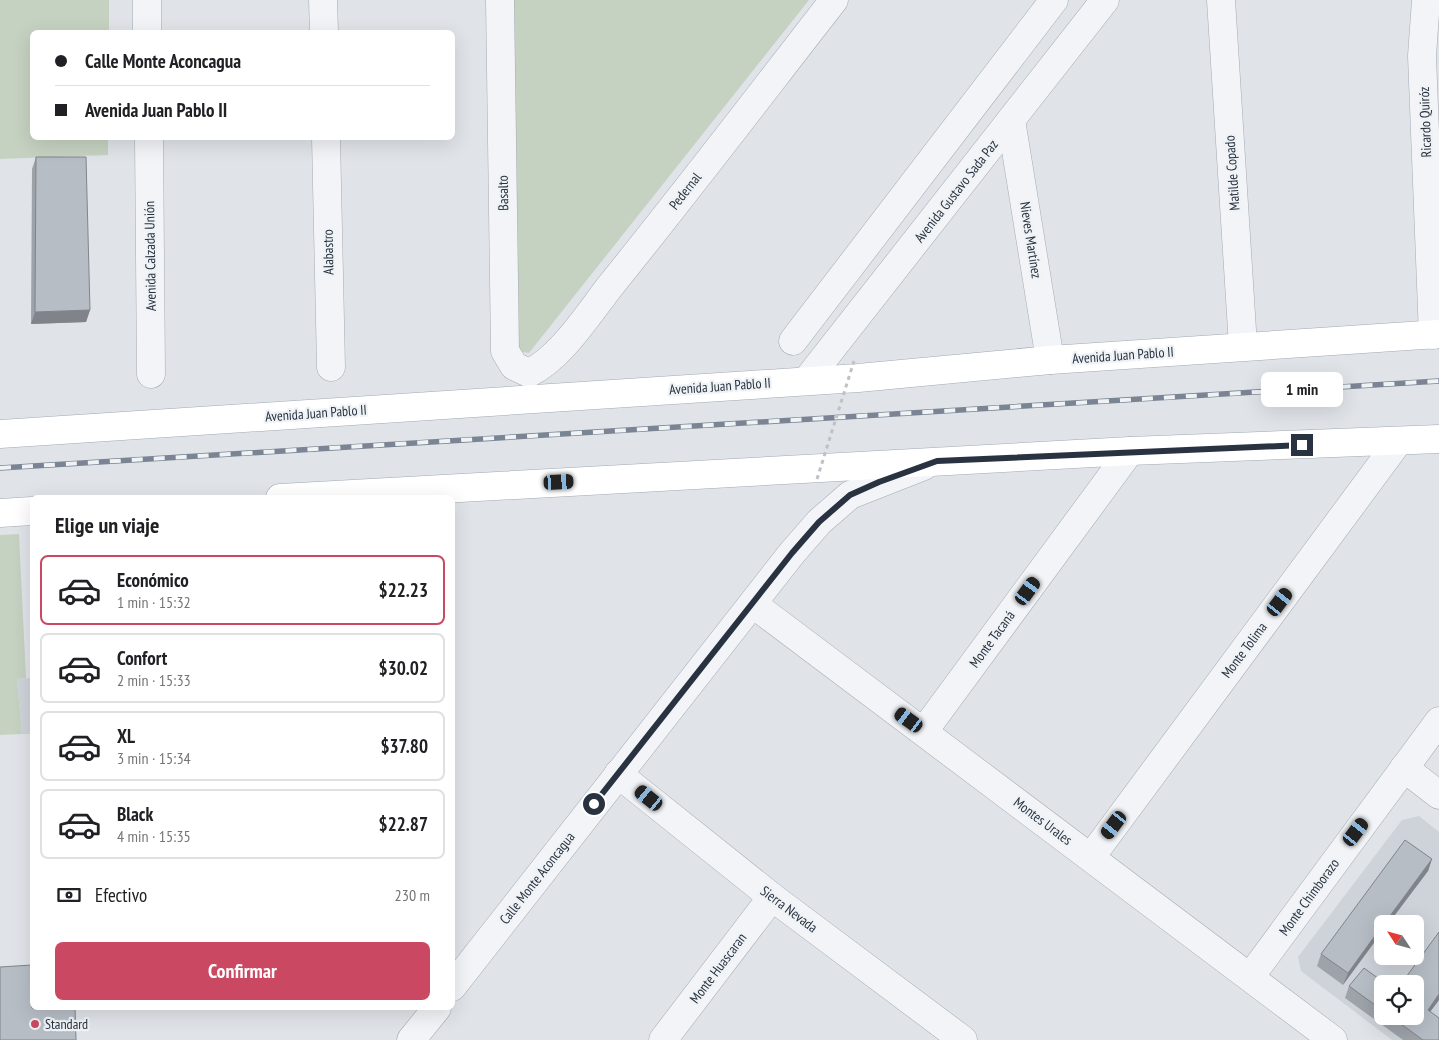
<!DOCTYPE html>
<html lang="es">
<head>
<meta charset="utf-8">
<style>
  body { margin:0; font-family:"PT Sans Narrow",sans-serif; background:#f2f2f2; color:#202124; height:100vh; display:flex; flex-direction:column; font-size:19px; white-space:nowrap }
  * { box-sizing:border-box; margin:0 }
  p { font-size:16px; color:#757577 }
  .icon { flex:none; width:28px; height:28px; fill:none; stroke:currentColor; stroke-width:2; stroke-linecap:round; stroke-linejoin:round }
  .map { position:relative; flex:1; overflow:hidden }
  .details { position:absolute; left:30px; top:495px; width:425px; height:515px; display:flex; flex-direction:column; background:#fff; border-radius:8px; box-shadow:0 5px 20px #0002 }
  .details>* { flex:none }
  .guide { position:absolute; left:30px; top:30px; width:425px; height:110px; border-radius:8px; box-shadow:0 5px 20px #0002; display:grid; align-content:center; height:110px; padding:0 25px; background:#fff }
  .needle { width:32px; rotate:306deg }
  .fabs { position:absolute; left:1374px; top:915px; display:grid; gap:10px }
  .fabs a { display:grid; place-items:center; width:50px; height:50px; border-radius:8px; background:#fff; box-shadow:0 5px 20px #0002; font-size:25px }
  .end { position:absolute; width:22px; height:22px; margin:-11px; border:6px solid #293240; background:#fff; box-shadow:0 0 0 2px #fff }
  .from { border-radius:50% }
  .bubble { position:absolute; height:35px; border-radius:8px; background:#fff; box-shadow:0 5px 20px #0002; font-size:16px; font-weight:700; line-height:35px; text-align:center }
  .car { position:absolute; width:15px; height:30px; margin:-15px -8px; border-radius:6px; box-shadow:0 0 4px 1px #0007; background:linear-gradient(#222 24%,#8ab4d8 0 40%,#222 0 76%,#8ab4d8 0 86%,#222 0) }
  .guide b { display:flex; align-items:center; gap:18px; height:48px; font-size:19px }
  .guide b+b { border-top:1px solid #e0e0e0 }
  .guide i { width:12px; height:12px; background:#202124 }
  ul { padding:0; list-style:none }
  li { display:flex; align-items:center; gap:15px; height:70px; margin:0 10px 8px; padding:0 15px; border:2px solid #e0e0e0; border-radius:8px }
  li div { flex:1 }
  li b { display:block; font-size:19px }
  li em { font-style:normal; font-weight:700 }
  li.active { border-color:#cb4862 }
  li>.icon { width:45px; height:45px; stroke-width:1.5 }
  h2 { padding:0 25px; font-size:22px; line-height:60px }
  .pay { display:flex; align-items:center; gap:12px; height:55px; padding:0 25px; font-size:19px }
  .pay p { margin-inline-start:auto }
  .action { display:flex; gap:10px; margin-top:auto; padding:10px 25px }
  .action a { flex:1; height:58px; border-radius:8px; background:#cb4862; color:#fff; font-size:20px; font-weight:700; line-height:58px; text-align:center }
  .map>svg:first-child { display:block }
</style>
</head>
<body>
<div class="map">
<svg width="1439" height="1040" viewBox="0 0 1439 1040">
  <rect width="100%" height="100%" fill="#e0e4e9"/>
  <!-- built -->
  <g fill="#ced3da" fill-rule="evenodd">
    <polygon points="32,678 32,734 22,734 17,679"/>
    <path d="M 1419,816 L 1439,832 L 1439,1040 L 1392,1040 L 1301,971 L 1298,957 L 1402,820 ZM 1382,924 L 1415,924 L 1415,956 L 1382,956 ZM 1382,984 L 1415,984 L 1415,1016 L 1382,1016 Z"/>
  </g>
  <!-- green -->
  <g fill="#c6d2c1">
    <polygon points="0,0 109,0 109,32 32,32 32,138 108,138 108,155 0,159"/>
    <polygon points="513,0 809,0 529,353 516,351"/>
    <polygon points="19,534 26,678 17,679 22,734 0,735 0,535"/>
  </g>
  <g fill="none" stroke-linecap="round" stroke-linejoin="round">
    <defs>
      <g id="minor">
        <polyline points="147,0 147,32"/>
        <polyline points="323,0 324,32"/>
        <path d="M 500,0 L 505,351 L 514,366 L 529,373 C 561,358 589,313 611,285 C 687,191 760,95 834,0"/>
        <polyline points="1221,0 1243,346"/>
        <polyline points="1426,0 1422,56 1433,335"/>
        <polyline points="1011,120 1050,360"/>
        <polyline points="149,138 151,374"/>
        <polyline points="326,138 331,367"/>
        <polyline points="793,341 1054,0"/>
        <polyline points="807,380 1105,0"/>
        <polyline points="753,604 1333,1040"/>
        <polyline points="924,731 1130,451"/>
        <polyline points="1404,768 1439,795"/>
        <polyline points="618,774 772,897 963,1040"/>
        <polyline points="1091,857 1398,442"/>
        <polyline points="1250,977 1439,721"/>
        <polyline points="452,987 792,553 819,522 850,495 924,466"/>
        <polyline points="411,1040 437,1008"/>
        <polyline points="663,1040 772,897"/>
      </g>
      <g id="major">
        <polyline points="0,434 858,378 1050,360 1439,334"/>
        <polyline points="280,498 1130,451 1439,439"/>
        <polyline points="0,513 32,511"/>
      </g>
    </defs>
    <!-- minor casing -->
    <use href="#minor" stroke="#a5abb3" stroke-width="29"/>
    <!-- major casing -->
    <use href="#major" stroke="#9fa9b4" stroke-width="29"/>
    <!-- minor -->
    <use href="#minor" stroke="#f2f4f7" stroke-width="28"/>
    <!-- major -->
    <use href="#major" stroke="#fff" stroke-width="28"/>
    <defs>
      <polyline id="rail" points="0,468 1439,381"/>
    </defs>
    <!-- rail casing -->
    <use href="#rail" stroke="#7a8492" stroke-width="5.5"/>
    <!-- rail -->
    <use href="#rail" stroke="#eff3f6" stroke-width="4" stroke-dasharray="11" stroke-linecap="butt"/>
    <!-- path-bridge -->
    <polyline stroke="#bec2c7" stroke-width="3" stroke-dasharray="4 4" stroke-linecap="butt" points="817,479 854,361"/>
  </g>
  <!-- wall -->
  <g fill="#9da3a9">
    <polygon points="36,157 90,310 86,322 31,324 32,169"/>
    <polygon points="1432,859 1428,871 1388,924 1382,924 1343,985 1317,966 1321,954"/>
    <polygon points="1439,932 1439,1000 1430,1012 1439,1040 1403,1040 1345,998 1349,986 1382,984 1382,1016 1415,1016"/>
  </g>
  <!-- shaded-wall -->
  <g fill="#80848a">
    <polygon points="90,310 86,322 31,324 35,312"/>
    <polygon points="1432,859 1428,871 1388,924 1384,924"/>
    <polygon points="1382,926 1382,932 1343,985 1348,973"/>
    <polygon points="1439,994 1439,1000 1423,1021 1428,1010"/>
  </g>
  <!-- building -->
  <g fill="#b7bdc5" stroke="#80848a">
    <polygon points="36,157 86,157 90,310 35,312"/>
    <polygon points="1405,840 1432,859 1384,924 1382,924 1382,926 1348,973 1321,954"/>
    <polygon points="1439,932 1439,994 1428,1010 1439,1018 1439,1040 1423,1040 1390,1016 1415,1016 1415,984 1401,984"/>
    <polygon points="32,965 32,1008 75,1008 76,1040 0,1040 0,967"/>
    <polygon points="1364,968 1386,984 1382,984 1382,1010 1349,986"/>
  </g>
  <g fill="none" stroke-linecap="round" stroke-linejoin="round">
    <!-- route -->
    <polyline stroke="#293240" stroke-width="6" points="594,804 792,553 819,522 850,495 879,482 937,461 1302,445"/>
  </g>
  <!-- markers -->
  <circle fill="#cb4862" stroke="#eff3f6" stroke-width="2" cx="35" cy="1024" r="5"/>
  <g text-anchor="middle" stroke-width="4.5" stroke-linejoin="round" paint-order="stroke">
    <!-- street labels -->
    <g font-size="14" fill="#293240" stroke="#eff3f6">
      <text transform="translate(1425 122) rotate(-92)" y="5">Ricardo Quiróz</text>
      <text transform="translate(1232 173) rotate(-94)" y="5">Matilde Copado</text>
      <text transform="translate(685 191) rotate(-52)" y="5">Pedernal</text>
      <text transform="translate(956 191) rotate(-52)" y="5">Avenida Gustavo Sada Paz</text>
      <text transform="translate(503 193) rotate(-91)" y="5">Basalto</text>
      <text transform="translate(1031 240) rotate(81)" y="5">Nieves Martínez</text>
      <text transform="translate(328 252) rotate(-91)" y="5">Alabastro</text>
      <text transform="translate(150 256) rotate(-91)" y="5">Avenida Calzada Unión</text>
      <text transform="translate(1123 355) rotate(-4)" y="5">Avenida Juan Pablo II</text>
      <text transform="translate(720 386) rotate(-4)" y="5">Avenida Juan Pablo II</text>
      <text transform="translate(316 413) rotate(-4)" y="5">Avenida Juan Pablo II</text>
      <text transform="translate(992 639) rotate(-54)" y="5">Monte Tacaná</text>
      <text transform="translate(1244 650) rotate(-53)" y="5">Monte Tolima</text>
      <text transform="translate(1043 821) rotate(37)" y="5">Montes Urales</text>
      <text transform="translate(537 878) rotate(-52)" y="5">Calle Monte Aconcagua</text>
      <text transform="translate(1309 897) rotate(-54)" y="5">Monte Chimborazo</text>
      <text transform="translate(789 909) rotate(37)" y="5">Sierra Nevada</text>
      <text transform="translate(718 968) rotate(-53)" y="5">Monte Huascaran</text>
    </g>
    <!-- poi labels -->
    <g font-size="14" fill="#293240" stroke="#eff3f6" text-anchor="start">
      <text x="45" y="1029">Standard</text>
    </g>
  </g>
</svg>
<div class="fabs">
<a><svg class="needle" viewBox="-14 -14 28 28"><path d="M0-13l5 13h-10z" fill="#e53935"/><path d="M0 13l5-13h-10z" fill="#757577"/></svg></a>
<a><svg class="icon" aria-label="locate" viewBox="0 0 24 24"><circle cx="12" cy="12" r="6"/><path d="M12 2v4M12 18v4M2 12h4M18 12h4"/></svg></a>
</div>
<i class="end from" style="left:594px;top:804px"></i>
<i class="end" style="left:1302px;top:445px"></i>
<div class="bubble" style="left:1261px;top:372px;width:82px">1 min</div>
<i class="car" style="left:559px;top:482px;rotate:87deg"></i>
<i class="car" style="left:1028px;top:591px;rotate:36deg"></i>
<i class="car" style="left:1280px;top:602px;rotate:37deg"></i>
<i class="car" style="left:909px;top:720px;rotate:306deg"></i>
<i class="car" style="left:649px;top:798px;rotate:309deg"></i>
<i class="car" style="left:1114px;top:825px;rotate:217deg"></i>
<i class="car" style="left:1356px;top:832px;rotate:37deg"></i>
<div class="guide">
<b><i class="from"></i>Calle Monte Aconcagua</b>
<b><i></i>Avenida Juan Pablo II</b>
</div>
<section class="details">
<h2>Elige un viaje</h2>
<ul>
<li class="active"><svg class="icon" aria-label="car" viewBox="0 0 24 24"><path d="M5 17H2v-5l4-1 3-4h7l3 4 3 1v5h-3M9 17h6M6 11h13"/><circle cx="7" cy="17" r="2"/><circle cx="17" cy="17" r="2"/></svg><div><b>Económico</b><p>1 min · 15:32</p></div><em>$22.23</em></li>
<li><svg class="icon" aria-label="car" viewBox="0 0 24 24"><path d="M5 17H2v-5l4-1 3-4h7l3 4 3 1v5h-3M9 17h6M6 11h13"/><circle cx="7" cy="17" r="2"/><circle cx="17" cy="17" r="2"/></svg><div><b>Confort</b><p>2 min · 15:33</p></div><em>$30.02</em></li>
<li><svg class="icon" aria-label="car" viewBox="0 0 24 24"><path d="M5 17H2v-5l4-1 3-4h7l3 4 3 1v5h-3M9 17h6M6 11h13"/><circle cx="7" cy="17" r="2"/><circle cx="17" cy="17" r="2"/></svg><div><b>XL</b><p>3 min · 15:34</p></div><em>$37.80</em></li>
<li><svg class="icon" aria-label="car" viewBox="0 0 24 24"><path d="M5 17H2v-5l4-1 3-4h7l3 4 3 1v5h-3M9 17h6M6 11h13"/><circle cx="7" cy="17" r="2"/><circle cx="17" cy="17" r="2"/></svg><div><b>Black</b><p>4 min · 15:35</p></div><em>$22.87</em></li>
</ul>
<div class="pay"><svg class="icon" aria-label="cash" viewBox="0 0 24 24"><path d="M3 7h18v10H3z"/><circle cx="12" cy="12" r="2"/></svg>Efectivo<p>230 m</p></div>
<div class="action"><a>Confirmar</a></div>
</section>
</div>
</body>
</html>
